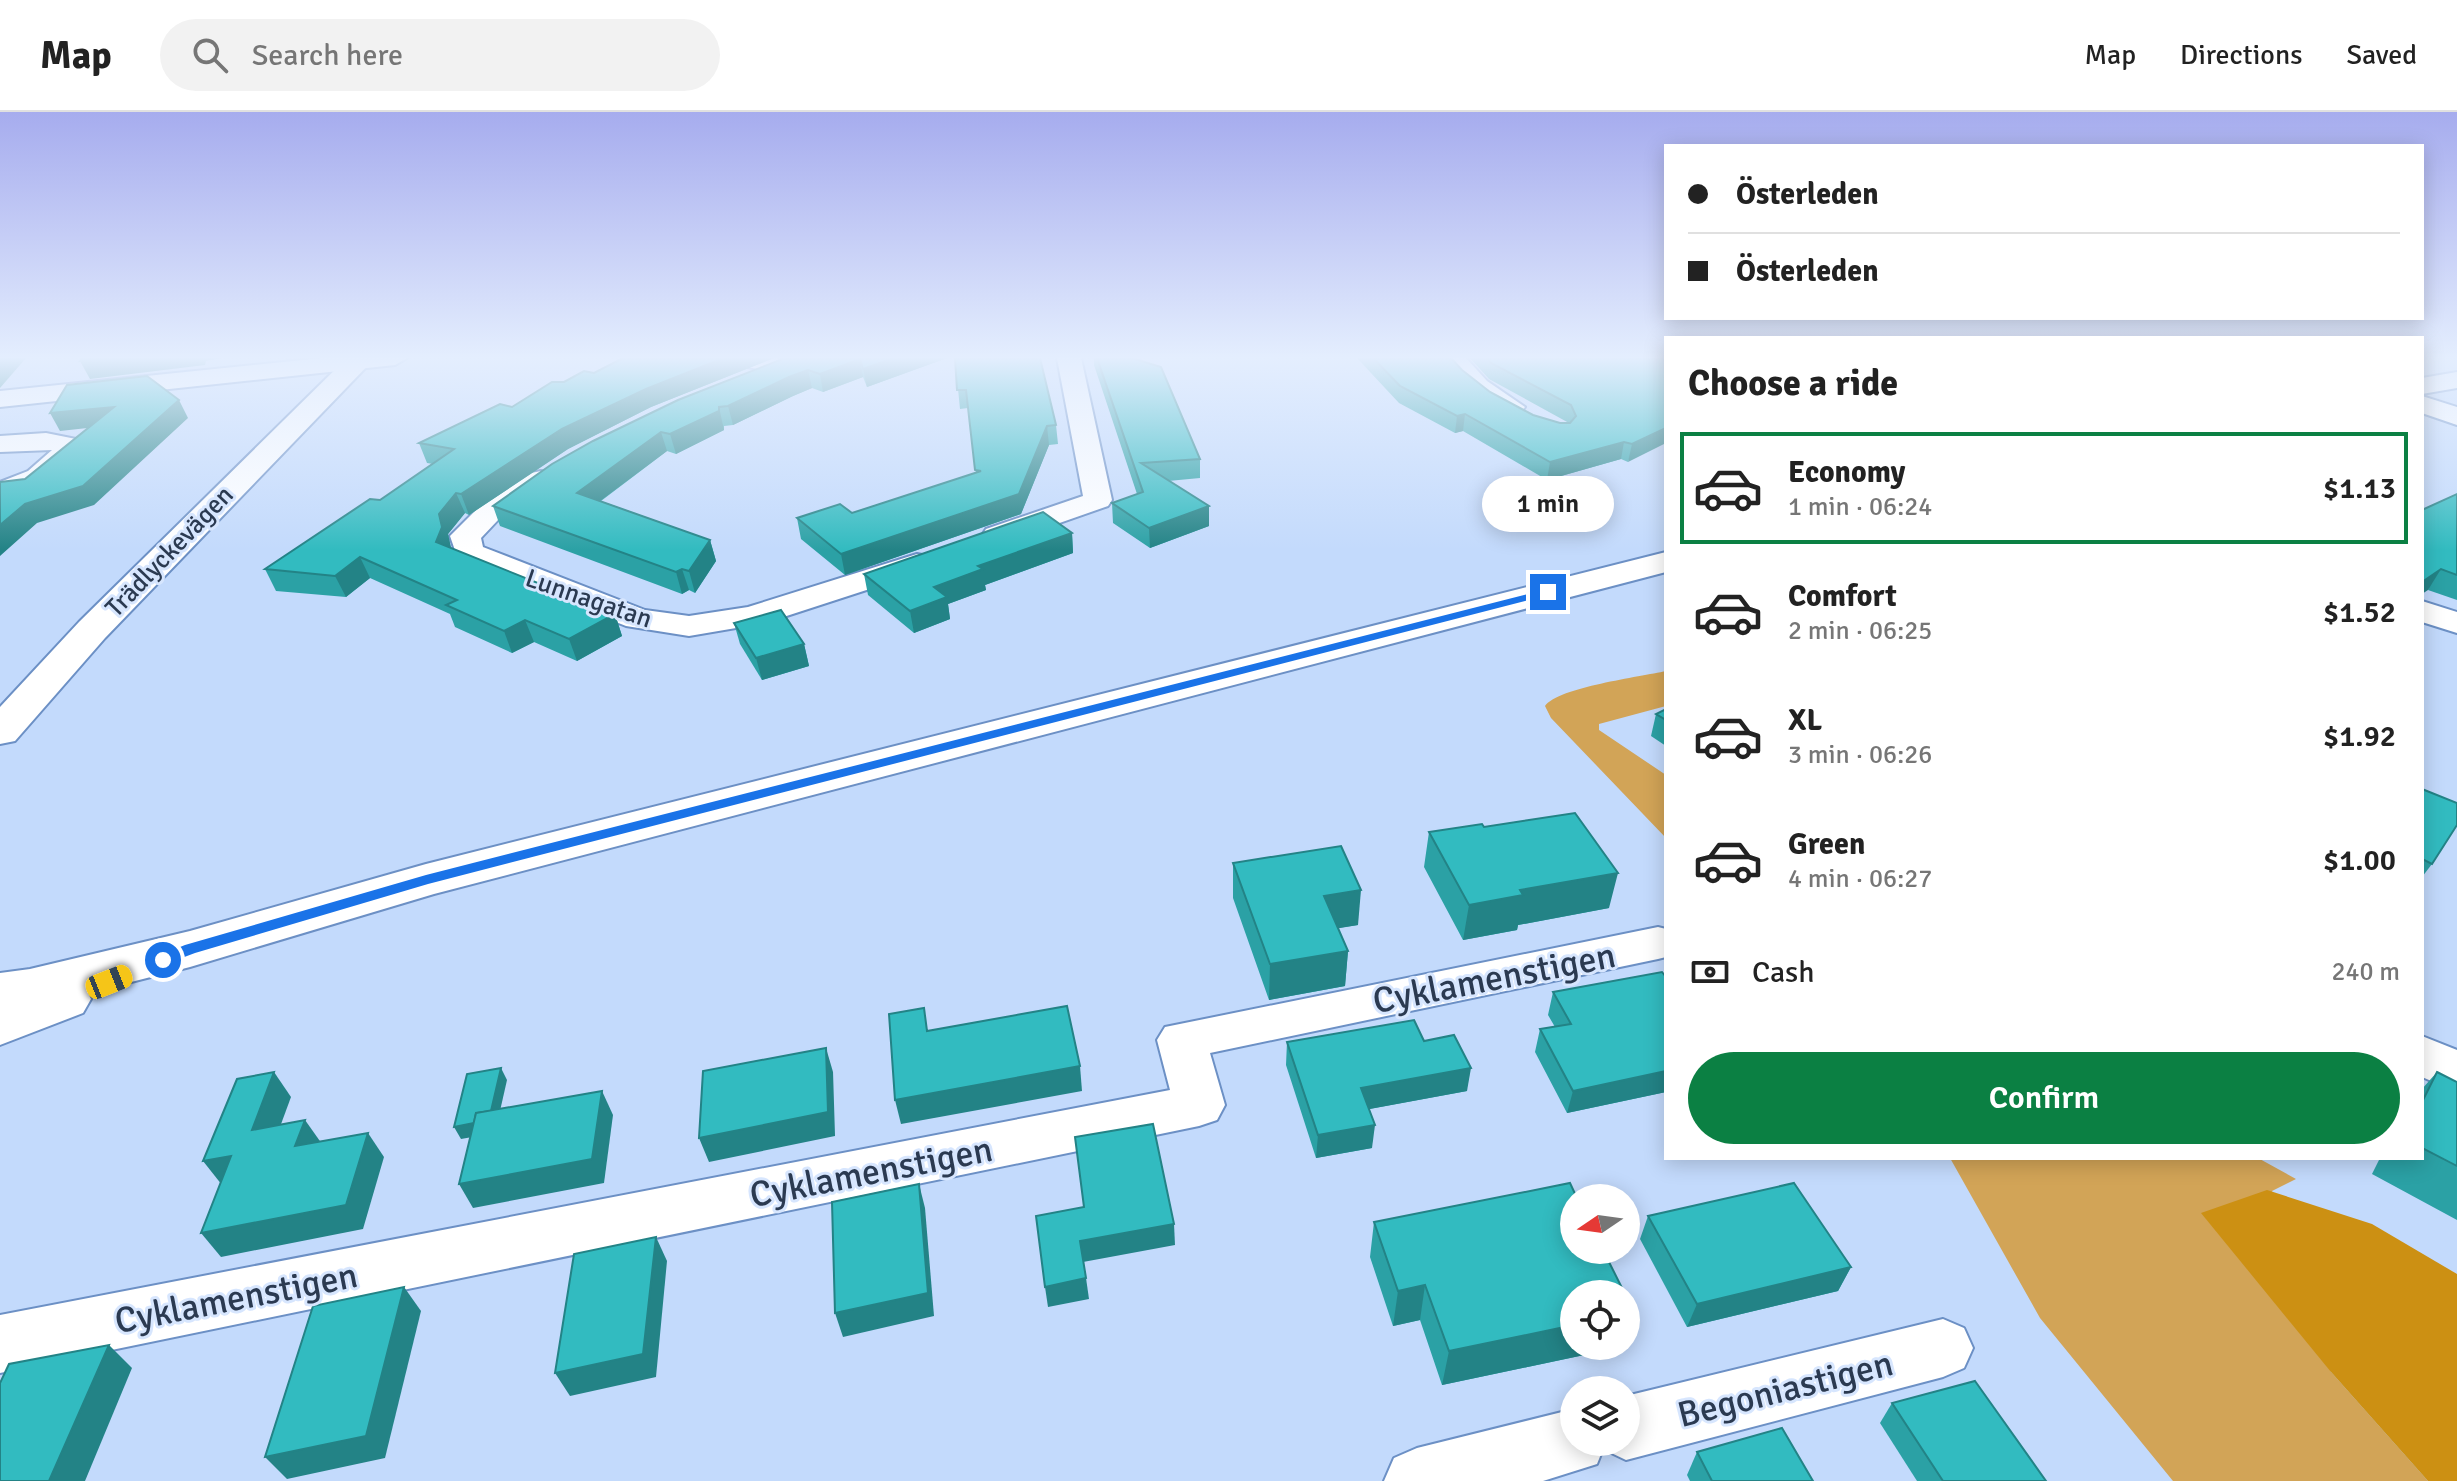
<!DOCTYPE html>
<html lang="en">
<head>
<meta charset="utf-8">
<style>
  body { margin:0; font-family:Signika,sans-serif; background:#f2f2f2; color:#222; height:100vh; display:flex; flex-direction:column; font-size:30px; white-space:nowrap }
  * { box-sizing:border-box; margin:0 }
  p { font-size:26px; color:#767676 }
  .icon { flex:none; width:44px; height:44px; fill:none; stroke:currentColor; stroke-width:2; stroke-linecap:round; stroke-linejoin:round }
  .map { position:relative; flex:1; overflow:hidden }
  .details { position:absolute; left:1664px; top:224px; width:760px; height:824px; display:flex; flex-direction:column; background:#fff; border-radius:0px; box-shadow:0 4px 20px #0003 }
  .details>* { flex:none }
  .hud { position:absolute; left:1664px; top:32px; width:760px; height:176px; border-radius:0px; box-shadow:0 4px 20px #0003; display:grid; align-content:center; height:176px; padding:0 24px; background:#fff }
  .needle { width:52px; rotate:257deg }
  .buttons { position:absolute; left:1560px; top:1072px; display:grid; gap:16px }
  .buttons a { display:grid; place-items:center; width:80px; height:80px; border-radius:50%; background:#fff; box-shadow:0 4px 20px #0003; font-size:40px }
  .end { position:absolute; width:36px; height:36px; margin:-18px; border:10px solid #1a73e8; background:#fff; box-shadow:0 0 0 4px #fff }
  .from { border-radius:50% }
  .bubble { position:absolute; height:56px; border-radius:28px; background:#fff; box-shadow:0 4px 20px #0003; font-size:26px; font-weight:600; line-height:56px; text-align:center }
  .car { position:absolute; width:24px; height:48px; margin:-24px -12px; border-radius:10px; box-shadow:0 0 6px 2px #0007; background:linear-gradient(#f5c518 24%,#345 0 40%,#f5c518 0 76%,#345 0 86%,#f5c518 0) }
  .hud b { display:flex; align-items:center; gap:28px; height:76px; font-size:30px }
  .hud b+b { border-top:2px solid #e0e0e0 }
  .hud i { width:20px; height:20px; background:#222 }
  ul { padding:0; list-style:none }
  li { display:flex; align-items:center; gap:24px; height:112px; margin:0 16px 12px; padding:0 8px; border:4px solid transparent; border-radius:0px }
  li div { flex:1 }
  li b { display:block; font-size:30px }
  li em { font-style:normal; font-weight:600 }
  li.current { border-color:#0b8043 }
  li>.icon { width:72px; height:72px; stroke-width:1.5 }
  h2 { padding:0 24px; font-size:36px; line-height:96px }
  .pay { display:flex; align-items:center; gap:20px; height:88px; padding:0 24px; font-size:30px }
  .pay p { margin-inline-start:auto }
  .button { display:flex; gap:16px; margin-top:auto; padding:16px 24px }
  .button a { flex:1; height:92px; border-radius:48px; background:#0b8043; color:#fff; font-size:32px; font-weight:600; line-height:92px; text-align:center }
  header { display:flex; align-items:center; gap:48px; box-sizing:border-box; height:112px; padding:0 40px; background:#fff; border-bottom:2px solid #e0e0e0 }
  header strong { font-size:38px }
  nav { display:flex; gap:44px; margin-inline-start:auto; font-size:28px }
  .search { width:560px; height:72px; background:#f2f2f2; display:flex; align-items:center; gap:20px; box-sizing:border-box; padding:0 28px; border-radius:44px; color:#767676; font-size:30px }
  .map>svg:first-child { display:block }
</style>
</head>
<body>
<header>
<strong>Map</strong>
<div class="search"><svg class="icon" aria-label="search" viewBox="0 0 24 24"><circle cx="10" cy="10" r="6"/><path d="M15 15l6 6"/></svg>Search here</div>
<nav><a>Map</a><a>Directions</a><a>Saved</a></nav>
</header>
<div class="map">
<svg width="2457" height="1369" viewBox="0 0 2457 1369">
  <rect width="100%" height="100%" fill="#c3dafc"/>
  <!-- green -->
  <g fill="#d2a457">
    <path d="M 1666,559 L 1666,594 L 1599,612 L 1599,618 L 1666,663 L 1666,726 L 1551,606 L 1545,594 C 1559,575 1640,565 1666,559 Z"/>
    <polygon points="1950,1046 2258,1046 2296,1067 2272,1079 2331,1260 2428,1369 2173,1369 2040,1206"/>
  </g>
  <!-- forest -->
  <polygon fill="#cc9013" points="2267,1078 2372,1112 2457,1162 2457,1369 2428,1369 2331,1260 2201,1101"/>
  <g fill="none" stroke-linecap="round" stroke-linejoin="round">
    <defs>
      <g id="minor">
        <polygon points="322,246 407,246 395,253 0,295 0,279"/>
        <polygon points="723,246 776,246 792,250 795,255 792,260 783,262 727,251"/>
        <polygon points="1057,246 1081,246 1112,388 1108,394 1008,429 997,432 986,429 982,423 986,417 1083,384"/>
        <path d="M 1440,246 L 1466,246 L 1487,269 L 1525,295 L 1521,300 C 1493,307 1456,268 1440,246 Z"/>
        <path d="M 46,321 L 76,327 L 82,336 C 61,366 35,380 0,388 L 0,370 L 28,359 L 52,338 L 0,340 L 0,324 Z"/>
        <polygon points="541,359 551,361 555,367 551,373 498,408 481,426 483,435 645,498 689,504 748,495 917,442 928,444 933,451 928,458 765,511 689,524 626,514 458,447 450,424 478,396 531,361"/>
        <polygon points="2422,489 2457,500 2457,521 2422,510"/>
        <polygon points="1658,815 1666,817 1666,845 1658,847 1210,941 1225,993 1217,1008 1199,1014 0,1261 0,1203 1170,978 1157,928 1165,915"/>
        <polygon points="2422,924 2457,938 2457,980 2422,965"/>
        <polygon points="1943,1207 1964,1216 1973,1236 1964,1256 1943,1265 1626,1348 1603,1337 1597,1352 1543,1369 1384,1369 1394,1346 1417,1336 1574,1297 1574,1330 1626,1330 1626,1284"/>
      </g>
      <g id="tertiary">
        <polygon points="347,246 375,246 105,526 15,629 0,632 0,595 79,510"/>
        <polygon points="2422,284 2457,295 2457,313 2422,301"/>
      </g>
      <g id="secondary">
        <polygon points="2457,260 2457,276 2422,282 2422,266"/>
        <polygon points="1666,440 1666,460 434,782 190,855 88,881 91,887 83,901 0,933 0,861 30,857 190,819 426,752"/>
      </g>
    </defs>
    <!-- minor casing -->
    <use href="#minor" stroke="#6c90c5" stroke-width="4"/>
    <!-- tertiary casing -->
    <use href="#tertiary" stroke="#6c90c5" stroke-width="4"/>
    <!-- secondary casing -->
    <use href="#secondary" stroke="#6c90c5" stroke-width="4"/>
    <!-- minor -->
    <use href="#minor" fill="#fff" fill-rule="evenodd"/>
    <!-- tertiary -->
    <use href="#tertiary" fill="#fff" fill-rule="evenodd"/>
    <!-- secondary -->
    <use href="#secondary" fill="#fff" fill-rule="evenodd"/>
  </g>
  <!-- wall -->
  <g fill="#2ba1a5">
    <polygon points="623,246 774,246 651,295 568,337 469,403 465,401 448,422 451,436 615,502 622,524 577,549 534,530 512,541 455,515 450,502 370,466 346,485 276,479 265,457 380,388 433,352 427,351 419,331 512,295 564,270 594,261"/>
    <polygon points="785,246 947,246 867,275 863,265 823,280 812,276 793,284 733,313 724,314 724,318 676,342 667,339 601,389 710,428 716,449 695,481 689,478 682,482 500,414 493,394"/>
    <polygon points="955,246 1056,313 1058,332 1049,333 1021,402 845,463 801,427 797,406 852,401 976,361 968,296 960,297"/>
    <polygon points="1094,246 1097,246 1200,347 1200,366 1168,369 1209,394 1209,414 1150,436 1113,411 1112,391 1137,382 1094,253"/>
    <polygon points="1357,246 1451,246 1462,258 1490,280 1533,303 1560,311 1569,311 1489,267 1470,246 1666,246 1628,350 1621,347 1547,368 1463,319 1455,321 1399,291"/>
    <polygon points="2457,382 2457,488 2428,478"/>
    <polygon points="1072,421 1073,441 985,473 986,478 948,492 950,507 914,521 868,483 864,462"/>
    <polygon points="734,511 804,532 809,554 762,568 740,532"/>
    <polygon points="1666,597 1666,634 1651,624 1656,602"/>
    <polygon points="2422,677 2432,752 2422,765"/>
    <polygon points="1484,715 1609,796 1518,813 1517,818 1463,828 1424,755 1429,720"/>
    <polygon points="1233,751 1358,813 1338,816 1348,839 1345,874 1269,888 1233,786"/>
    <polygon points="1666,865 1666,980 1567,1001 1535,940 1540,917 1555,915 1548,903 1553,880"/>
    <polygon points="1424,929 1467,979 1369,997 1372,1036 1316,1046 1286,953 1287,930"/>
    <polygon points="2437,960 2457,970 2457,1108 2372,1062 2380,1046 2422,1046 2422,977"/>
    <polygon points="1648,1104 1851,1155 1838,1179 1687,1215 1640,1127"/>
    <polygon points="1374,1110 1574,1234 1622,1234 1622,1235 1442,1273 1420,1208 1393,1214 1370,1145"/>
    <polygon points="1892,1291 2046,1369 1917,1369 1880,1311"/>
    <polygon points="1697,1340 1813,1369 1690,1369 1687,1363"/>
  </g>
  <!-- shaded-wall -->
  <g fill="#238386">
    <polygon points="1,246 26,246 0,276 0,247"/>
    <polygon points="105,246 222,246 206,249 205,253 90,267 80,249"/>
    <polygon points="724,246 774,246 651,295 568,337 469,403 461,382 562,317 646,277"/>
    <polygon points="894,246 947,246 867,275 863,257"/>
    <polygon points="860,247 863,265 823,280 820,262"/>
    <polygon points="808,258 812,276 793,284 733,313 728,294 789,265"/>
    <polygon points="179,288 188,306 94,393 37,411 0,444 0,413 25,392"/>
    <polygon points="114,295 124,312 60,319 50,301"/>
    <polygon points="719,295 724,318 676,342 670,322"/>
    <polygon points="1465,302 1463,319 1455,321 1457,304"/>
    <polygon points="1047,314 1049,333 1021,402 845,463 841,442 1019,382"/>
    <polygon points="1666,316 1666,331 1628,350 1632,332"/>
    <polygon points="661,320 667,339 584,401 577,381"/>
    <polygon points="1624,330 1621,347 1547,368 1550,350"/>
    <polygon points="456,381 465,401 448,422 451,436 436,430 439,402"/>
    <polygon points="1209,394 1209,414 1150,436 1149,416"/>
    <polygon points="1072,421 1073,441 985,473 986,478 948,492 950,507 914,521 910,499 934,475 978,454"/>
    <polygon points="710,428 716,449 695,481 689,459"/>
    <polygon points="360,445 370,466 346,485 335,464"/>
    <polygon points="682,457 689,478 682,482 676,460"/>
    <polygon points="2441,457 2428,478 2422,482 2422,470"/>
    <polygon points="615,502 622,524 577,549 569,527"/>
    <polygon points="525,508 534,530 512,541 504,519"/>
    <polygon points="804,532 809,554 762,568 756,546"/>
    <polygon points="1618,761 1609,796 1518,813 1517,818 1463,828 1469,793 1520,778"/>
    <polygon points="1361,778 1358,813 1322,819 1324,784"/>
    <polygon points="1348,839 1345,874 1269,888 1270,852"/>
    <polygon points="826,936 833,960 835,1024 709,1050 699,1026"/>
    <polygon points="1080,954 1082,979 901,1012 895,988"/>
    <polygon points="501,956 507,968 495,1021 461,1027 454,1015"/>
    <polygon points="1471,956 1467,979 1359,999 1361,976"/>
    <polygon points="1666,959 1666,980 1567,1001 1573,979"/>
    <polygon points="274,960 291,985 270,1042 252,1018"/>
    <polygon points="602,979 613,1003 604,1071 473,1096 459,1072"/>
    <polygon points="305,1008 322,1032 295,1034"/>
    <polygon points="1375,1013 1372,1036 1316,1046 1318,1023"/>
    <polygon points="368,1021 384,1045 363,1117 221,1145 201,1121"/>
    <polygon points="231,1044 222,1073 203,1049"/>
    <polygon points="919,1072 925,1096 934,1204 843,1225 835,1201"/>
    <polygon points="1174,1112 1175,1133 1083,1150 1080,1129"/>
    <polygon points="656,1125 667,1149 656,1265 570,1284 555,1261"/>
    <polygon points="1851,1155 1838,1179 1687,1215 1697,1192"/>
    <polygon points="1086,1166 1089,1187 1048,1195 1045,1175"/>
    <polygon points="1425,1173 1420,1208 1393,1214 1398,1179"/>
    <polygon points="404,1175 421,1199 385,1346 287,1367 265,1345"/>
    <polygon points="1634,1201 1626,1223 1626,1202"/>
    <polygon points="1574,1213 1574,1234 1622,1234 1622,1235 1442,1273 1449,1239"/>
    <polygon points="109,1233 132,1256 85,1369 49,1369"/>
  </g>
  <!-- building -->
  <g fill="#32bbc0" stroke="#238386" stroke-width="2">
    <polygon points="82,246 105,246 80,249"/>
    <polygon points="623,246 724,246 646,277 562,317 461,382 456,381 439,402 442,415 436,430 615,502 569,527 525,508 504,519 446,493 457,488 360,445 335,464 265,457 370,387 380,388 454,337 419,331 500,292 512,295 552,270 564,270 584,259 594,261"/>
    <polygon points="785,246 894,246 863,257 860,247 820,262 808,258 789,265 728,294 719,295 719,299 670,322 661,320 577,381 710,428 689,459 682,457 676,460 493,394 552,352 593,329 678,288"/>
    <polygon points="955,246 1040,246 1056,313 1047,314 1019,382 841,442 797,406 840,392 852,401 981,359 975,358 966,278 957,278"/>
    <polygon points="1097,246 1132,246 1161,255 1200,347 1141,351 1209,394 1149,416 1112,391 1143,380"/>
    <polygon points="1373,246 1451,246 1462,258 1490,280 1533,303 1560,311 1570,311 1576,304 1571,293 1491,251 1487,246 1666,246 1666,316 1632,332 1624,330 1550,350 1465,302 1457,304 1400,274"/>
    <polygon points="147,264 179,288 83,374 25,392 0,413 0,370 25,367 114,295 50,301 67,273"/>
    <polygon points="2457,382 2457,463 2441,457 2422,470 2422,398"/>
    <polygon points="1043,400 1072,421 978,454 983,457 934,475 947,485 910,499 864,462"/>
    <polygon points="781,498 804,532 756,546 734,511"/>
    <polygon points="1666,597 1666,608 1656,602"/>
    <polygon points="2422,677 2457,691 2457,713 2432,752 2422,747"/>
    <polygon points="1575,701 1618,761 1520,778 1523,783 1469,793 1429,720 1482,712 1484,715"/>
    <polygon points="1341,734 1361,778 1324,784 1348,839 1270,852 1233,751"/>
    <polygon points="1662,860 1666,865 1666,959 1573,979 1540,917 1571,912 1553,880"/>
    <polygon points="1067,894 1080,954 895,988 889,902 924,896 927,919"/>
    <polygon points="1414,908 1424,929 1454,923 1471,956 1361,976 1375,1013 1318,1023 1287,930"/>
    <polygon points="826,936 828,1000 699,1026 703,959"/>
    <polygon points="501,956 491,999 476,1001 474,1011 454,1015 467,962"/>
    <polygon points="274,960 252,1018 305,1008 295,1034 368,1021 346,1093 201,1121 231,1044 203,1049 237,967"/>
    <polygon points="2437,960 2457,970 2457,1054 2422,1036 2422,990"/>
    <polygon points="602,979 592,1047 459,1072 476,1001"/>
    <polygon points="1153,1012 1174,1112 1080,1129 1086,1166 1045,1175 1036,1104 1084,1095 1075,1025"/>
    <polygon points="1570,1071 1577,1086 1574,1086 1574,1138 1603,1138 1625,1182 1574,1182 1574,1213 1449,1239 1425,1173 1398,1179 1374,1110"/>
    <polygon points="1794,1071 1851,1155 1697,1192 1648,1104"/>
    <polygon points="919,1072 928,1181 835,1201 832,1090"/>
    <polygon points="656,1125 643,1242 555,1261 574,1142"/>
    <polygon points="404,1175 366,1324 265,1345 313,1194"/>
    <polygon points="1626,1185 1634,1201 1626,1202"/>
    <polygon points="109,1233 49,1369 0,1369 0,1271 9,1252"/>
    <polygon points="1975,1269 2046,1369 1943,1369 1892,1291"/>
    <polygon points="1782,1316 1813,1369 1712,1369 1697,1340"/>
  </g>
  <!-- sky -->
  <linearGradient id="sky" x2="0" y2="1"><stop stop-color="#a6acee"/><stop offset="0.56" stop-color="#e4eefe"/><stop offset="1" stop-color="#e4eefe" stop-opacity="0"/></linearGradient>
  <rect width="2457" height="438" fill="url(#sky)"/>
  <!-- route -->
  <polygon fill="#1a73e8" points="1548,477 1553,480 1552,482 428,772 195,841 163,853 155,848 158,844 185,833 426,763"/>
  <g text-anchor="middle" stroke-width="6" stroke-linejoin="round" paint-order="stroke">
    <!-- far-street labels -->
    <g font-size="26" fill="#2b3a51" stroke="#d7e6fe">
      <text transform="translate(169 439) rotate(-46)" y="9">Trädlyckevägen</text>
      <text transform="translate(589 486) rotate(19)" y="9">Lunnagatan</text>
    </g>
    <!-- near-street labels -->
    <g font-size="36" fill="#2b3a51" stroke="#d7e6fe">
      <text transform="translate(1494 865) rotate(-11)" y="13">Cyklamenstigen</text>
      <text transform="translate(871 1059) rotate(-11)" y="13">Cyklamenstigen</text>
      <text transform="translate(236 1185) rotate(-11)" y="13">Cyklamenstigen</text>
      <text transform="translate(1785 1276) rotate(-14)" y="13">Begoniastigen</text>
    </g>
  </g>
</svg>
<div class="buttons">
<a><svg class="needle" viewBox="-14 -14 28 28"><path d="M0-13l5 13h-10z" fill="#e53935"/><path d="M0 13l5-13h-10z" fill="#767676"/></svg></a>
<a><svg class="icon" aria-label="locate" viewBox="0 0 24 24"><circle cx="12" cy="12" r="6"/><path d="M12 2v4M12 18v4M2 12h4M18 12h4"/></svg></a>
<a><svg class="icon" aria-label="layers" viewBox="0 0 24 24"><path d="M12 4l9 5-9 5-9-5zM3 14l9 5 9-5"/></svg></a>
</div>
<i class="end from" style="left:163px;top:848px"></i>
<i class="end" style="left:1548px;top:480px"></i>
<div class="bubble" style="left:1482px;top:364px;width:132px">1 min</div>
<i class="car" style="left:109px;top:870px;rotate:68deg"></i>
<div class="hud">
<b><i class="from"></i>Österleden</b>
<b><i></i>Österleden</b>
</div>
<section class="details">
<h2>Choose a ride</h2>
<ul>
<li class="current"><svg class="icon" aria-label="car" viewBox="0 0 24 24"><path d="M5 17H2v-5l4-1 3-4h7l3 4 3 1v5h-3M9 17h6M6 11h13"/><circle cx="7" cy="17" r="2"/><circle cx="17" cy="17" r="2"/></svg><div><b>Economy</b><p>1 min · 06:24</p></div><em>$1.13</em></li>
<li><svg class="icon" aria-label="car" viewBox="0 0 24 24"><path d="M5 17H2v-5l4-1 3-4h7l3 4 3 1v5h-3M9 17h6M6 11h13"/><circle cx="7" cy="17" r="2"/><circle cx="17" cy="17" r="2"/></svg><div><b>Comfort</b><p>2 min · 06:25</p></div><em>$1.52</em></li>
<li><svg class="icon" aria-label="car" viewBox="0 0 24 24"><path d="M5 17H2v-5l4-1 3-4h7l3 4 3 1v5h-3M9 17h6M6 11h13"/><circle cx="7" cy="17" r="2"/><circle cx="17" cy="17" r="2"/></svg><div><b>XL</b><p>3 min · 06:26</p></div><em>$1.92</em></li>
<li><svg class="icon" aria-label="car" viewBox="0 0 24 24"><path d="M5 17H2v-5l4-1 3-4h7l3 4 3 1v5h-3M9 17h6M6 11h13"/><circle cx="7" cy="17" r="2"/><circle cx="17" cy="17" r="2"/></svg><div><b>Green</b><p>4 min · 06:27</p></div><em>$1.00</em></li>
</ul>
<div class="pay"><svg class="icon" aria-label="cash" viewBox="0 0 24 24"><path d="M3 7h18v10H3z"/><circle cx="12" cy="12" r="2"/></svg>Cash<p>240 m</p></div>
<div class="button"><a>Confirm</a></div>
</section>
</div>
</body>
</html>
